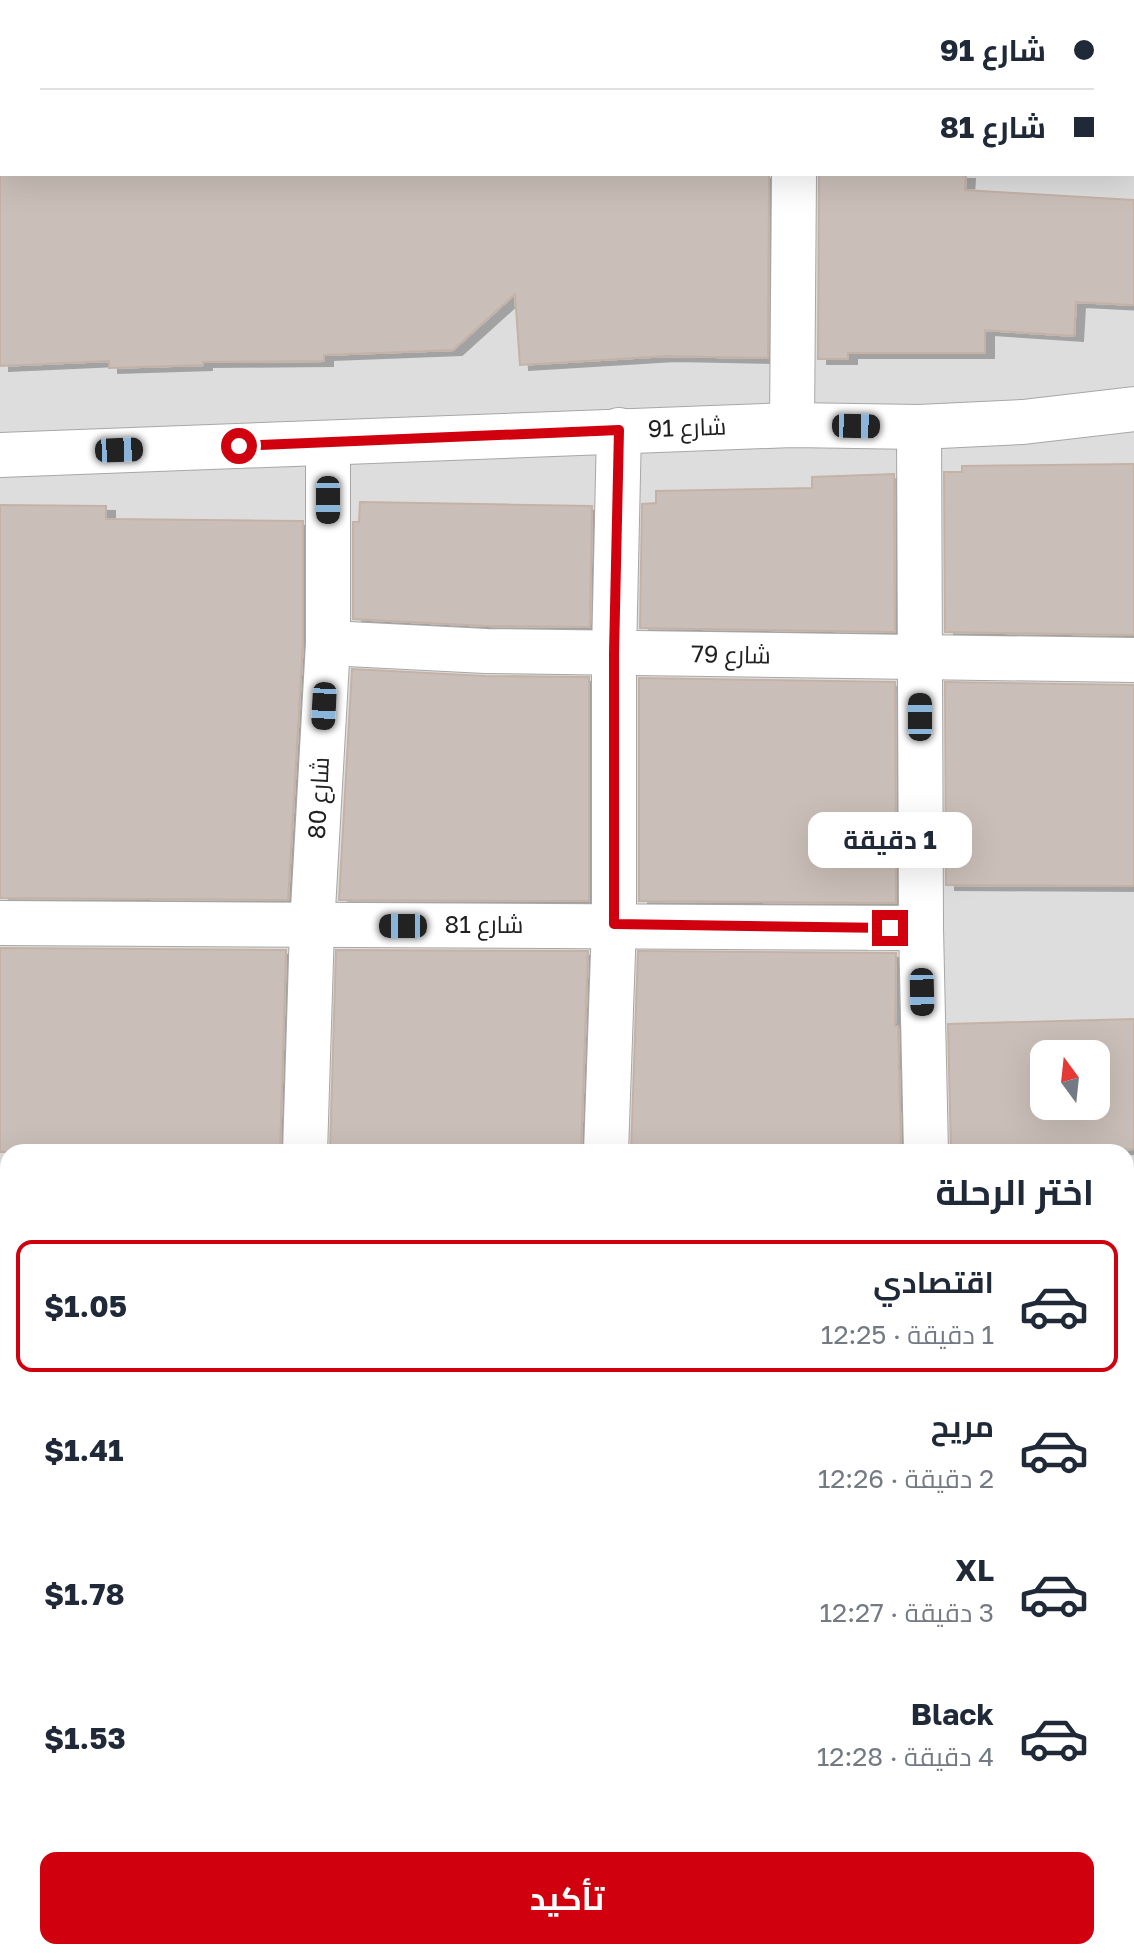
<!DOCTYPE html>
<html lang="ar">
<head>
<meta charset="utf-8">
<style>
  body { margin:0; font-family:"Golos Text",Cairo,sans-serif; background:#f2f2f3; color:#1f2937; direction:rtl; height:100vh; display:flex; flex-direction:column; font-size:30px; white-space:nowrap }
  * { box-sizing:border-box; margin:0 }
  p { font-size:26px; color:#747a83 }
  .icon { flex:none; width:44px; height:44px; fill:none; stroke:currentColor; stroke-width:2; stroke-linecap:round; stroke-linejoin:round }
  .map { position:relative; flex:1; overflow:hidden; direction:ltr }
  .side { position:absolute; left:0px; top:1144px; width:1134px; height:816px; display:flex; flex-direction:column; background:#fff; border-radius:24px 24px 0 0; box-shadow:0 8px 32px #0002; direction:rtl }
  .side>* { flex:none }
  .banner { position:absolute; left:0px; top:0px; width:1134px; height:176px; box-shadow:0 8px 32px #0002; direction:rtl; display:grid; align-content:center; height:176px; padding:0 40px; background:#fff }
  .needle { width:52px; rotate:345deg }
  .tools { position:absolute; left:1030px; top:1040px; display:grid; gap:16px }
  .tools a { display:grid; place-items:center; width:80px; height:80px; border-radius:16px; background:#fff; box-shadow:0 8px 32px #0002; font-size:40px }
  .end { position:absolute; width:36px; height:36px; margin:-18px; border:10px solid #d0000e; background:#fff; box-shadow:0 0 0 4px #fff }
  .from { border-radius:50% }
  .bubble { position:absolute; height:56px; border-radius:16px; background:#fff; box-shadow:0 8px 32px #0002; font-size:26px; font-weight:700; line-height:56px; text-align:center; direction:rtl }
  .car { position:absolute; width:24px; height:48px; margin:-24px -12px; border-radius:10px; box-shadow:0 0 6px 2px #0007; background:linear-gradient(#222 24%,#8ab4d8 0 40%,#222 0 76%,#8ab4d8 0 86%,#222 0) }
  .banner b { display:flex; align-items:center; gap:28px; height:76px; font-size:30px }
  .banner b+b { border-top:2px solid #e0e1e3 }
  .banner i { width:20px; height:20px; background:#1f2937 }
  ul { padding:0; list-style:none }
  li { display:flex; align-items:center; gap:24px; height:132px; margin:0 16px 12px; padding:0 24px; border:4px solid transparent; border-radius:16px }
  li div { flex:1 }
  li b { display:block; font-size:30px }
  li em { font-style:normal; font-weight:700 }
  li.current { border-color:#d0000e }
  li>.icon { width:72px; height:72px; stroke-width:1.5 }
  h2 { padding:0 40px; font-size:36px; line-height:96px }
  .cta { display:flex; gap:16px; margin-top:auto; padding:16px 40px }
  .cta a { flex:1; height:92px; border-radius:16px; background:#d0000e; color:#fff; font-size:32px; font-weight:700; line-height:92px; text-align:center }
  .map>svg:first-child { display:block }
</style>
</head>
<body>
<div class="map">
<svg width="1134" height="1960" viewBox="0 0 1134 1960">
  <defs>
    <filter id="shadow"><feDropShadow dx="9" dy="5" stdDeviation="0" flood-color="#0004"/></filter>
  </defs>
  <rect width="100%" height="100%" fill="#f1ede6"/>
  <!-- residential -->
  <path fill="#dedddd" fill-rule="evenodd" d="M 0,0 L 1134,0 L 1134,1960 L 0,1960 ZM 2,2 L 1132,2 L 1132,174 L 2,174 ZM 1044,1054 L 1096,1054 L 1096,1106 L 1044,1106 ZM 8,1152 L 1126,1152 L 1126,1952 L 8,1952 Z"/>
  <!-- building -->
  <g fill="#cabfb8" stroke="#c5b2a7" stroke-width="2" fill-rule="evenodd" filter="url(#shadow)">
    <polygon points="0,174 769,174 768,358 667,356 520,365 515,294 453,350 324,355 324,361 203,362 203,365 109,368 109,361 0,366"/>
    <polygon points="819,174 966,174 965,190 1134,200 1134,305 1076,302 1074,336 985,330 985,353 848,353 848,359 818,359"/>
    <polygon points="1134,464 1134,635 945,632 944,472 962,472 962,466"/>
    <polygon points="894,474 895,632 640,628 642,504 656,503 656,491 812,488 812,477"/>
    <polygon points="360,502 592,506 590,627 487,626 353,619 353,522 359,522"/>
    <polygon points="0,505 106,506 106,519 303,521 303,642 288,900 0,898"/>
    <polygon points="352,669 485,676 589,677 589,901 339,900"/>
    <polygon points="639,678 895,682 896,903 639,901"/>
    <polygon points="945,682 1134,685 1134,886 946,885"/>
    <polygon points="0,948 286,950 280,1152 0,1152"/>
    <polygon points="336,950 588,951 581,1152 330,1152"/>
    <polygon points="638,951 896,953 895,1026 898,1026 901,1152 631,1152"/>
    <path d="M 1134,1019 L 1134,1149 L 951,1152 L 948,1024 ZM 1044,1054 L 1096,1054 L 1096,1106 L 1044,1106 Z"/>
  </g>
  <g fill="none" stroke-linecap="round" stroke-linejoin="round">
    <defs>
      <g id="minor">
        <polyline points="795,2 795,0"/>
        <polyline points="792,425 794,174"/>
        <polyline points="919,427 921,928 926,1152"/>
        <polyline points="0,455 792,425 919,427 1023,422 1134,409"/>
        <polyline points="328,643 486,651 1134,660"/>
        <path d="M 0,923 C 307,927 614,924 921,928"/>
        <polyline points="305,1152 312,927 328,643 328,443"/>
        <polyline points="606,1152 614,924 614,654 619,430"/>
        <polyline points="0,1225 8,1225"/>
        <polyline points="1126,1502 1134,1502"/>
        <polyline points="0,1508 8,1507"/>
        <polyline points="1126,1769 1134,1769"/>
        <polyline points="0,1783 8,1783"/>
        <polyline points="268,1960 268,1952"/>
      </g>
    </defs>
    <!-- minor casing -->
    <use href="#minor" stroke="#a7a7a7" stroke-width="46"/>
    <!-- minor -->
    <use href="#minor" stroke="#fff" stroke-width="44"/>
  </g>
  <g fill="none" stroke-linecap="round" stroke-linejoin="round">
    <!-- route -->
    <polyline stroke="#d0000e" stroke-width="10" points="239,446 619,430 614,654 614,924 890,928"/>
  </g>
  <g text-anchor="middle" stroke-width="6" stroke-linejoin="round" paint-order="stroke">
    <!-- street labels -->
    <g font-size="24" fill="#202020" stroke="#fff">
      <text transform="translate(687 428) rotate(-2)" y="8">شارع 91</text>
      <text transform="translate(731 655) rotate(1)" y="8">شارع 79</text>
      <text transform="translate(319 798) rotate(-87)" y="8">شارع 80</text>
      <text x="484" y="933">شارع 81</text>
    </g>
  </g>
</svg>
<div class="tools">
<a><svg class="needle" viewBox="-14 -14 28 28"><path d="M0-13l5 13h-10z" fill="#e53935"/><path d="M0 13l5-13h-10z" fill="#747a83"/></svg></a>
</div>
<i class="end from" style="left:239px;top:446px"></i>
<i class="end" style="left:890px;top:928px"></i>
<div class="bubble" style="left:808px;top:812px;width:164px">1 دقيقة</div>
<i class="car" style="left:856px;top:426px;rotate:91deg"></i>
<i class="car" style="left:119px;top:450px;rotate:88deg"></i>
<i class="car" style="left:328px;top:500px;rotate:180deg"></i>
<i class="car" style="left:324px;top:706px;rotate:183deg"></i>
<i class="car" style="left:920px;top:717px;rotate:0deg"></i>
<i class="car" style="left:403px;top:926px;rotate:270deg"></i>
<i class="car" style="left:922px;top:992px;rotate:179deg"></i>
<div class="banner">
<b><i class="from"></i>شارع 91</b>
<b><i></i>شارع 81</b>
</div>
<section class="side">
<h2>اختر الرحلة</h2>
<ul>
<li class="current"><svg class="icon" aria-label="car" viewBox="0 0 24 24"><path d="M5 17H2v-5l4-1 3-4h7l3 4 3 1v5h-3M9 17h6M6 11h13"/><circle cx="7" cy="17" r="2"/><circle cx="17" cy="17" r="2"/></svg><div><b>اقتصادي</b><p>1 دقيقة · 12:25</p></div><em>$1.05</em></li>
<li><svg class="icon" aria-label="car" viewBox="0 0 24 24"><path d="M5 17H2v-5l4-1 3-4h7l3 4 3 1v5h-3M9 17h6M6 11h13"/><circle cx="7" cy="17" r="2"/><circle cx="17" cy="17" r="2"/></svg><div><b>مريح</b><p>2 دقيقة · 12:26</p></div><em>$1.41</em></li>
<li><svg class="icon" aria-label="car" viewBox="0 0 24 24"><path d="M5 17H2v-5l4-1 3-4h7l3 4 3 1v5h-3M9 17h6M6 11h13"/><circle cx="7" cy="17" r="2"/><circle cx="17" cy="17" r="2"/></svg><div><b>XL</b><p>3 دقيقة · 12:27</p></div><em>$1.78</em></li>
<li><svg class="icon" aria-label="car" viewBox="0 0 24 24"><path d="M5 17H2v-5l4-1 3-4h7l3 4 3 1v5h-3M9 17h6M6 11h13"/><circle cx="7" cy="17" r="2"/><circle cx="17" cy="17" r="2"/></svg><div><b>Black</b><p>4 دقيقة · 12:28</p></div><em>$1.53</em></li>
</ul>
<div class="cta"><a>تأكيد</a></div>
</section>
</div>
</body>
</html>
